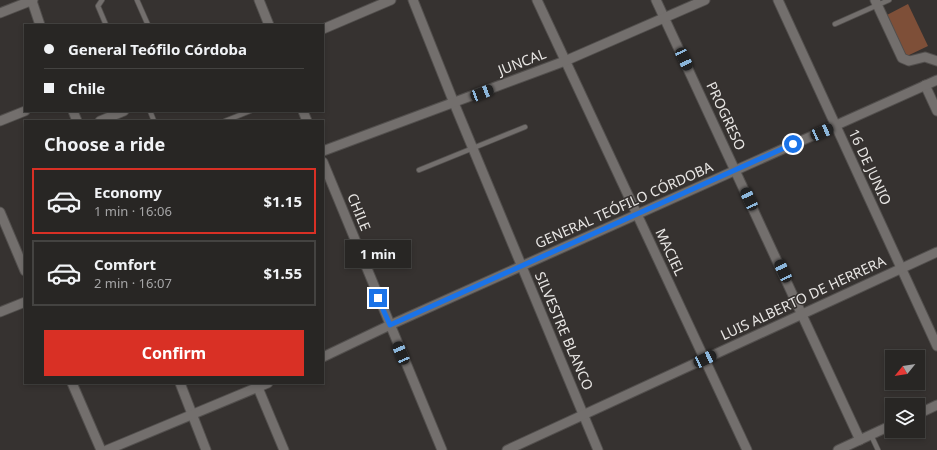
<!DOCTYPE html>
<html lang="en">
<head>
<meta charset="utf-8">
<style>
  body { margin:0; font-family:"Noto Sans",sans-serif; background:#302e2c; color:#f1f3f6; height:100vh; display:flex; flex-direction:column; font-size:15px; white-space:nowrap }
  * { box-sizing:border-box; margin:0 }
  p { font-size:13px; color:#a5a5a6 }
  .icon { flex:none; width:22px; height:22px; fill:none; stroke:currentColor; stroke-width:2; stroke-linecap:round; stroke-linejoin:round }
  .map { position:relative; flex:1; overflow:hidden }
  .drawer { position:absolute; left:24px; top:120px; width:300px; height:264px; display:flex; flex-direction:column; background:#282624; border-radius:0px; box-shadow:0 2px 6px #0003,0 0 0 1px #444341 }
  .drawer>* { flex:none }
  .guide { position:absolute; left:24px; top:24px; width:300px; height:88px; border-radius:0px; box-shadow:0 2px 6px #0003,0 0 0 1px #444341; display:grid; align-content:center; height:88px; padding:0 20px; background:#282624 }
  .needle { width:26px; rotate:240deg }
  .buttons { position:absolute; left:885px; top:350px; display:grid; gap:8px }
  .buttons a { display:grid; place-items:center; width:40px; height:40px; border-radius:0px; background:#282624; box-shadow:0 2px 6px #0003,0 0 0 1px #444341; font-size:20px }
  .end { position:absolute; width:18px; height:18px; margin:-9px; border:5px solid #1a73e8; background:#fff; box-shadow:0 0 0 2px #fff }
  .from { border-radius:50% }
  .bubble { position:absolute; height:28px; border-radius:0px; background:#282624; box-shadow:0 2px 6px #0003,0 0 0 1px #444341; font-size:13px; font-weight:700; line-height:28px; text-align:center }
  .car { position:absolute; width:12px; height:24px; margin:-12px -6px; border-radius:5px; box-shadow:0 0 3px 1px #0007; background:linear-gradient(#222 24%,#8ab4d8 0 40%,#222 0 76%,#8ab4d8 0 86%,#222 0) }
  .guide b { display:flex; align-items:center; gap:14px; height:38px; font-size:15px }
  .guide b+b { border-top:1px solid #444341 }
  .guide i { width:10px; height:10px; background:#f1f3f6 }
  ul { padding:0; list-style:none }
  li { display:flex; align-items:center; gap:12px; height:66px; margin:0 8px 6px; padding:0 12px; border:2px solid #444341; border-radius:0px }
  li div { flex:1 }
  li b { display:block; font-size:15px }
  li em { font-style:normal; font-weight:700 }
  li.active { border-color:#d93025 }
  li>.icon { width:36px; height:36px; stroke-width:1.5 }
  h2 { padding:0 20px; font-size:18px; line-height:48px }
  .primary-button { display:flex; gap:8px; margin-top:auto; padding:8px 20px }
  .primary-button a { flex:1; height:46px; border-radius:0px; background:#d93025; color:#fff; font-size:16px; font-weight:700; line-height:46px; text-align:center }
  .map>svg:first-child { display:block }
</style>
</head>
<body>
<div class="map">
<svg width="937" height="450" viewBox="0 0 937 450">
  <rect width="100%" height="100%" fill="#363230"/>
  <!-- green -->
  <polygon fill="#7e4f38" points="908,4 928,46 905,57 885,16"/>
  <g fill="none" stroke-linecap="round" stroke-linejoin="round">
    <defs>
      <g id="lane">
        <polyline points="102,0 98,6 106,25"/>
        <polyline points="137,0 148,25"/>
        <polyline points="835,24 889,0"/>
        <polyline points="150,111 154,121"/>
        <polyline points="225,121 250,111"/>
        <polyline points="419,170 525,127"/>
        <polyline points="871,435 878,450"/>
      </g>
      <g id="street">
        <polyline points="259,0 269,25"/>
        <polyline points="413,0 454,103 598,450"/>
        <polyline points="537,0 747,450"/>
        <polyline points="656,0 860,440"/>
        <polyline points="778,0 937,346"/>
        <polyline points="875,0 902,58 909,61 925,57 937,61"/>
        <polyline points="32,1 40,25"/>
        <polyline points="0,13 33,0"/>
        <polyline points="323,29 391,0"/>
        <polyline points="925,85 937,111"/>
        <polyline points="73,111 77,121"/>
        <polyline points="303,111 307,121"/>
        <polyline points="0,121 25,111"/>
        <polyline points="100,121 124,111"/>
        <polyline points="323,151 565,61 705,0"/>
        <polyline points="323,162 442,450"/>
        <polyline points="0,212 25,271"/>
        <polyline points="0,312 25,302"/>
        <polyline points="323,357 390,325 937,80"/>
        <polyline points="72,383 101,450"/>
        <polyline points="180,383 206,450"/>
        <polyline points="256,383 284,450"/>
        <polyline points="918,414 937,405"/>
        <polyline points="107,450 268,383"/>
        <polyline points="507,450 937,252"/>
        <polyline points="838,450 892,425"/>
      </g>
    </defs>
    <!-- lane casing -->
    <use href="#lane" stroke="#524f4d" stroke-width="6"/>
    <!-- street casing -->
    <use href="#street" stroke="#524f4d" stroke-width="11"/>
    <!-- lane -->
    <use href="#lane" stroke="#736f6d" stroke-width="4.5"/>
    <!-- street -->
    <use href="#street" stroke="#736f6d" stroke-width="9"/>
  </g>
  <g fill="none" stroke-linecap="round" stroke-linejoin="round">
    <!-- route -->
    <polyline stroke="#1a73e8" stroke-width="5" points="378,298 390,325 793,144"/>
  </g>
  <g text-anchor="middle" stroke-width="3" stroke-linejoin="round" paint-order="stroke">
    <!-- street labels -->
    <g font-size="14" fill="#e8e6e4" stroke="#363230">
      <text transform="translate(522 62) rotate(-21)" y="5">JUNCAL</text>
      <text transform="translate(726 116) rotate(65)" y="5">PROGRESO</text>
      <text transform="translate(870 167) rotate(65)" y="5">16 DE JUNIO</text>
      <text transform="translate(624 205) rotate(-24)" y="5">GENERAL TEÓFILO CÓRDOBA</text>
      <text transform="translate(359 212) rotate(68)" y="5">CHILE</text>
      <text transform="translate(670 252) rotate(65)" y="5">MACIEL</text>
      <text transform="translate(803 298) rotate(-25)" y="5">LUIS ALBERTO DE HERRERA</text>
      <text transform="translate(564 331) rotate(67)" y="5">SILVESTRE BLANCO</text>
    </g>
  </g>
</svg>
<div class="buttons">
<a><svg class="needle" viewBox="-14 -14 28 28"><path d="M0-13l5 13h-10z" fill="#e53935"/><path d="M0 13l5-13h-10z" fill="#a5a5a6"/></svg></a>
<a><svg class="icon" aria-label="layers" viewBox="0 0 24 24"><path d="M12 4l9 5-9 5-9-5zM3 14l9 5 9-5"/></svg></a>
</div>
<i class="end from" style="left:793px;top:144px"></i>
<i class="end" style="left:378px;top:298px"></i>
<div class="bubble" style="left:345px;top:240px;width:66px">1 min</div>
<i class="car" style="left:684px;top:59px;rotate:155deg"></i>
<i class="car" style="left:482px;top:93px;rotate:69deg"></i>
<i class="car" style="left:822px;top:132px;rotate:66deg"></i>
<i class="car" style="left:749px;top:199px;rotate:335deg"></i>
<i class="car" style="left:783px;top:271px;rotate:335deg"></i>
<i class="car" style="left:401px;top:353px;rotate:337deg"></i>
<i class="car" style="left:705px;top:359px;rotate:65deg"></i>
<div class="guide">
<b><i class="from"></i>General Teófilo Córdoba</b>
<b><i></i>Chile</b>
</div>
<section class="drawer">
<h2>Choose a ride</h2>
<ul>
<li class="active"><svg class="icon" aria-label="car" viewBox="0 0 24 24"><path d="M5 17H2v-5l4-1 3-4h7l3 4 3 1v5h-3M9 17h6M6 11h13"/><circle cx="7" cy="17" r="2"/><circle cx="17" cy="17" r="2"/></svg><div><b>Economy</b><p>1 min · 16:06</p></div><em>$1.15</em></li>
<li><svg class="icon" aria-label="car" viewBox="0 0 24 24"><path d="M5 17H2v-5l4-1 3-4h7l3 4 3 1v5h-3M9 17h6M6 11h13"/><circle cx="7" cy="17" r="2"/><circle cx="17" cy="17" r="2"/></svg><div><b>Comfort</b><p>2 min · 16:07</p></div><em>$1.55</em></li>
</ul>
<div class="primary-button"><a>Confirm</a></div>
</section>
</div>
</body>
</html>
